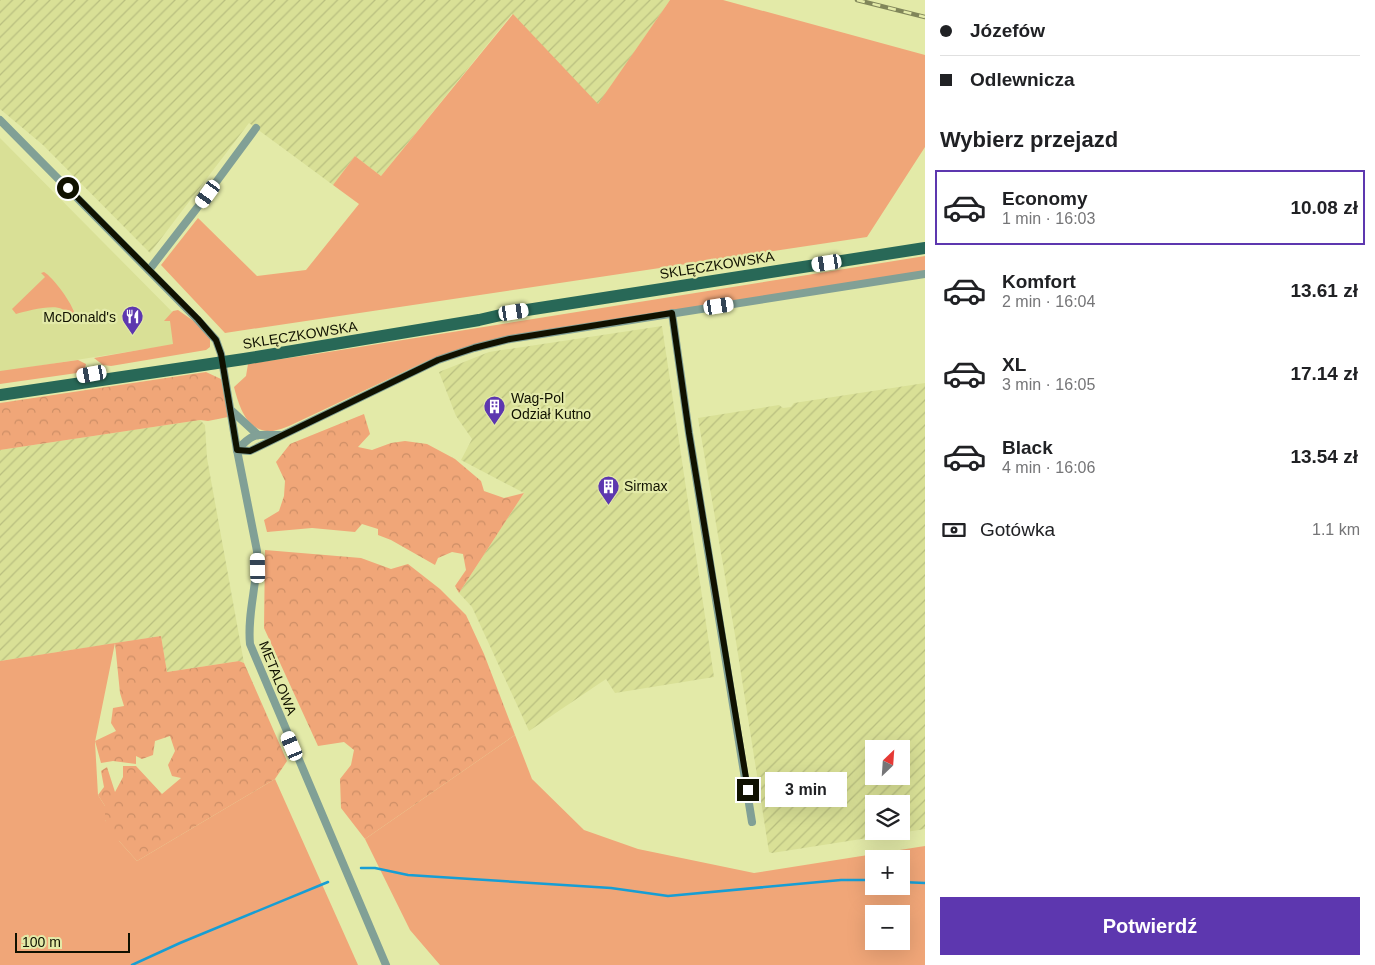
<!DOCTYPE html>
<html lang="pl">
<head>
<meta charset="utf-8">
<style>
  body { margin:0; font-family:Arial,sans-serif; background:#f2f2f2; color:#202124; height:100vh; display:flex; flex-direction:column; font-size:19px; white-space:nowrap }
  * { box-sizing:border-box; margin:0 }
  p { font-size:16px; color:#757577 }
  .icon { flex:none; width:28px; height:28px; fill:none; stroke:currentColor; stroke-width:2; stroke-linecap:round; stroke-linejoin:round }
  .map { position:relative; flex:1; overflow:hidden }
  .side { display:flex; flex-direction:column; background:#fff; width:450px }
  .side>* { flex:none }
  .guide { display:grid; align-content:center; height:110px; padding:0 15px; background:#fff }
  .needle { width:32px; rotate:25deg }
  .controls { position:absolute; left:865px; top:740px; display:grid; gap:10px }
  .controls a { display:grid; place-items:center; width:45px; height:45px; border-radius:0px; background:#fff; box-shadow:0 5px 20px #0002; font-size:25px }
  .scale { position:absolute; left:15px; bottom:12px; width:115px; box-sizing:border-box; padding-left:5px; border:2px solid #101100; border-top:0; font-size:14px; line-height:18px; white-space:nowrap; color:#101100; -webkit-text-stroke:4px #e3eaa8; paint-order:stroke }
  .end { position:absolute; width:22px; height:22px; margin:-11px; border:6px solid #101100; background:#fff; box-shadow:0 0 0 2px #fff }
  .from { border-radius:50% }
  .bubble { position:absolute; height:35px; border-radius:0px; background:#fff; box-shadow:0 5px 20px #0002; font-size:16px; font-weight:600; line-height:35px; text-align:center }
  .car { position:absolute; width:15px; height:30px; margin:-15px -8px; border-radius:6px; box-shadow:0 0 4px 1px #0007; background:linear-gradient(#fff 24%,#345 0 40%,#fff 0 76%,#345 0 86%,#fff 0) }
  .guide b { display:flex; align-items:center; gap:18px; height:48px; font-size:19px }
  .guide b+b { border-top:1px solid #e0e0e0 }
  .guide i { width:12px; height:12px; background:#202124 }
  ul { padding:0; list-style:none }
  li { display:flex; align-items:center; gap:15px; height:75px; margin:0 10px 8px; padding:0 5px; border:2px solid transparent; border-radius:0px }
  li div { flex:1 }
  li b { display:block; font-size:19px }
  li em { font-style:normal; font-weight:600 }
  li.active { border-color:#5d37af }
  li>.icon { width:45px; height:45px; stroke-width:1.5 }
  h2 { padding:0 15px; font-size:22px; line-height:60px }
  .pay { display:flex; align-items:center; gap:12px; height:55px; padding:0 15px; font-size:19px }
  .pay p { margin-inline-start:auto }
  .primary-button { display:flex; gap:10px; margin-top:auto; padding:10px 15px }
  .primary-button a { flex:1; height:58px; border-radius:0px; background:#5d37af; color:#fff; font-size:20px; font-weight:600; line-height:58px; text-align:center }
  main { display:flex; flex:1; min-height:0 }
  .map>svg:first-child { display:block }
</style>
</head>
<body>
<main>
<div class="map">
<svg width="925" height="965" viewBox="0 0 925 965">
  <defs>
    <pattern id="industrial-furrows" width="10" height="10" patternUnits="userSpaceOnUse" patternTransform="scale(1.25)"><rect width="10" height="10" fill="#d9e096"/><path d="M-1 1l2-2M0 10L10 0M9 11l2-2" fill="none" stroke="#b9bf80"/></pattern>
    <pattern id="forest-crowns" width="20" height="18" patternUnits="userSpaceOnUse" patternTransform="scale(1.25)"><rect width="20" height="18" fill="#f0a678"/><path d="M2 6a3 3 0 1 1 6 0M12 15a3 3 0 1 1 6 0" fill="none" stroke="#cd8e66"/></pattern>
  </defs>
  <rect width="100%" height="100%" fill="#e3eaa8"/>
  <!-- built -->
  <polygon fill="#d9e096" points="0,138 198,338 203,340 0,372"/>
  <!-- industrial -->
  <g fill="url(#industrial-furrows)" fill-rule="evenodd">
    <polygon points="0,0 670,0 598,105 512,14 381,176 355,156 333,185 249,123 150,253 43,145 0,109"/>
    <polygon points="662,326 714,677 615,693 606,679 529,731 472,607 459,593 524,493 461,460 472,439 456,416 439,372 489,352"/>
    <path d="M 925,383 L 925,829 L 772,853 L 769,852 L 735,635 L 698,418 L 779,405 L 783,408 L 791,407 L 794,403 ZM 874,749 L 901,749 L 901,776 L 874,776 ZM 874,804 L 901,804 L 901,831 L 874,831 Z"/>
    <polygon points="200,420 205,425 207,458 244,663 239,661 167,672 161,636 0,661 0,450"/>
  </g>
  <!-- green -->
  <g fill="#f0a678" fill-rule="evenodd">
    <polygon points="670,0 723,0 925,55 925,147 867,237 225,333 161,265 198,218 257,276 306,270 359,204 333,185 355,156 381,176 513,14 598,104"/>
    <path d="M 925,256 L 925,271 L 579,326 L 427,361 L 289,426 C 284,428 278,430 273,431 C 247,434 239,406 234,387 L 246,376 L 248,364 L 316,354 Z"/>
    <path d="M 44,272 C 53,277 73,304 75,315 L 71,318 C 68,315 66,311 62,309 C 53,304 26,311 16,314 L 12,309 L 45,277 L 41,273 Z"/>
    <polygon points="178,310 195,322 210,337 210,347 206,350 111,366 103,365 94,358 173,344 170,321 164,321 173,311"/>
    <polygon points="78,360 86,364 84,372 0,384 0,371"/>
    <polygon points="115,643 95,742 98,795 105,806 105,820 119,841 137,861 275,779 358,965 0,965 0,661"/>
    <path d="M 515,735 L 532,779 L 584,830 L 638,849 L 754,873 L 925,846 L 925,965 L 440,965 L 410,930 L 365,839 ZM 874,859 L 901,859 L 901,886 L 874,886 ZM 874,914 L 901,914 L 901,941 L 874,941 Z"/>
  </g>
  <!-- forest -->
  <g fill="url(#forest-crowns)">
    <polygon points="206,372 221,379 228,417 208,421 200,420 0,450 0,403"/>
    <polygon points="364,414 370,434 358,447 372,450 391,443 405,441 427,444 455,459 481,481 484,491 504,498 524,493 459,593 455,586 466,570 463,554 452,552 438,558 435,565 391,540 378,535 378,529 362,524 355,532 312,528 267,532 264,520 279,511 284,496 285,481 276,462 290,444"/>
    <polygon points="265,550 361,558 391,569 408,564 440,589 466,615 484,654 515,735 365,839 341,808 340,779 351,765 354,750 344,742 318,746 264,628"/>
    <polygon points="161,636 167,672 239,661 244,663 287,761 275,779 137,861 119,841 113,840 105,820 105,806 98,795 104,787 101,771 107,767 115,792 123,777 123,766 136,766 162,794 181,778 172,776 168,765 175,751 170,736 155,741 153,755 142,759 136,756 136,764 113,761 101,763 95,741 116,731 111,723 113,708 124,706 120,693 115,643"/>
  </g>
  <g fill="none" stroke-linecap="round" stroke-linejoin="round">
    <!-- stream -->
    <g stroke="#179ed4" stroke-width="2.5">
      <polyline points="361,868 375,868 408,875 611,888 668,896 841,880 874,880"/>
      <polyline points="901,882 925,883"/>
      <polyline points="132,965 180,943 328,882"/>
    </g>
    <!-- minor -->
    <g stroke="#81a096" stroke-width="8">
      <path d="M 0,120 L 197,319 L 216,340 L 221,354 L 237,450 L 257,551 C 258,583 247,612 250,644 L 386,965"/>
      <polyline points="149,270 197,208 256,128"/>
      <polyline points="672,313 689,433 752,822"/>
      <polyline points="232,411 258,435"/>
      <polyline points="237,450 250,451 438,360 474,348 510,339 925,274"/>
      <path d="M 237,450 C 254,432 255,435 279,435"/>
    </g>
    <!-- primary -->
    <polyline stroke="#286857" stroke-width="12" points="0,395 244,359 479,320 514,312 925,248"/>
    <defs>
      <polyline id="rail" points="857,0 925,17"/>
    </defs>
    <!-- rail casing -->
    <use href="#rail" stroke="#81865a" stroke-width="4.5"/>
    <!-- rail -->
    <use href="#rail" stroke="#e3eaa8" stroke-width="2.5" stroke-dasharray="8" stroke-linecap="butt"/>
  </g>
  <g fill="none" stroke-linecap="round" stroke-linejoin="round">
    <!-- route -->
    <polyline stroke="#101100" stroke-width="6" points="68,188 198,319 216,340 221,354 237,450 250,451 438,360 474,348 510,339 672,313 689,433 748,790"/>
  </g>
  <!-- icons -->
  <defs>
    <symbol id="restaurant-pin" viewBox="-11 -11 22 30"><path d="M0 17L-7.5 6A9.5 9.5 0 1 1 7.5 6Z" fill="#5d37af" stroke="#e3eaa8"/><path d="M-5-6h1v4h1v-4h1v4h1v-4h1v5L-1.5 .5V6h-2V.5L-5-1ZM5-6V6H3V1.5H1.5Q1.5-4 5-6Z" fill="#fff"/></symbol>
    <symbol id="building-pin" viewBox="-11 -11 22 30"><path d="M0 17L-7.5 6A9.5 9.5 0 1 1 7.5 6Z" fill="#5d37af" stroke="#e3eaa8"/><path d="M-4-6H4V6H1V3H-1V6H-4ZM-2.5-4.3h1.7v1.8h-1.7ZM.8-4.3h1.7v1.8H.8ZM-2.5-1h1.7V.8h-1.7ZM.8-1h1.7V.8H.8Z" fill="#fff"/></symbol>
  </defs>
  <g fill-rule="evenodd">
    <use href="#restaurant-pin" x="120" y="304" width="25" height="34"/>
    <use href="#building-pin" x="482" y="394" width="25" height="34"/>
    <use href="#building-pin" x="596" y="474" width="25" height="34"/>
  </g>
  <g text-anchor="middle" stroke-width="4.5" stroke-linejoin="round" paint-order="stroke">
    <!-- street labels -->
    <g font-size="14" fill="#101100" stroke="#e3eaa8">
      <text transform="translate(717 265) rotate(-9)" y="5">SKLĘCZKOWSKA</text>
      <text transform="translate(300 335) rotate(-9)" y="5">SKLĘCZKOWSKA</text>
      <text transform="translate(278 678) rotate(68)" y="5">METALOWA</text>
    </g>
    <!-- poi labels -->
    <g font-size="14" fill="#101100" stroke="#e3eaa8" text-anchor="start">
      <text x="116" y="322" text-anchor="end">McDonald's</text>
      <text x="511" y="403">Wag-Pol<tspan x="511" dy="16">Odział Kutno</tspan></text>
      <text x="624" y="491">Sirmax</text>
    </g>
  </g>
</svg>
<div class="controls">
<a><svg class="needle" viewBox="-14 -14 28 28"><path d="M0-13l5 13h-10z" fill="#e53935"/><path d="M0 13l5-13h-10z" fill="#757577"/></svg></a>
<a><svg class="icon" aria-label="layers" viewBox="0 0 24 24"><path d="M12 4l9 5-9 5-9-5zM3 14l9 5 9-5"/></svg></a>
<a>+</a>
<a>−</a>
</div>
<div class="scale">100 m</div>
<i class="end from" style="left:68px;top:188px"></i>
<i class="end" style="left:748px;top:790px"></i>
<div class="bubble" style="left:765px;top:772px;width:82px">3 min</div>
<i class="car" style="left:208px;top:194px;rotate:216deg"></i>
<i class="car" style="left:827px;top:263px;rotate:261deg"></i>
<i class="car" style="left:719px;top:306px;rotate:81deg"></i>
<i class="car" style="left:514px;top:312px;rotate:81deg"></i>
<i class="car" style="left:92px;top:374px;rotate:260deg"></i>
<i class="car" style="left:258px;top:568px;rotate:359deg"></i>
<i class="car" style="left:292px;top:746px;rotate:337deg"></i>
</div>
<section class="side">
<div class="guide">
<b><i class="from"></i>Józefów</b>
<b><i></i>Odlewnicza</b>
</div>
<h2>Wybierz przejazd</h2>
<ul>
<li class="active"><svg class="icon" aria-label="car" viewBox="0 0 24 24"><path d="M5 17H2v-5l4-1 3-4h7l3 4 3 1v5h-3M9 17h6M6 11h13"/><circle cx="7" cy="17" r="2"/><circle cx="17" cy="17" r="2"/></svg><div><b>Economy</b><p>1 min · 16:03</p></div><em>10.08 zł</em></li>
<li><svg class="icon" aria-label="car" viewBox="0 0 24 24"><path d="M5 17H2v-5l4-1 3-4h7l3 4 3 1v5h-3M9 17h6M6 11h13"/><circle cx="7" cy="17" r="2"/><circle cx="17" cy="17" r="2"/></svg><div><b>Komfort</b><p>2 min · 16:04</p></div><em>13.61 zł</em></li>
<li><svg class="icon" aria-label="car" viewBox="0 0 24 24"><path d="M5 17H2v-5l4-1 3-4h7l3 4 3 1v5h-3M9 17h6M6 11h13"/><circle cx="7" cy="17" r="2"/><circle cx="17" cy="17" r="2"/></svg><div><b>XL</b><p>3 min · 16:05</p></div><em>17.14 zł</em></li>
<li><svg class="icon" aria-label="car" viewBox="0 0 24 24"><path d="M5 17H2v-5l4-1 3-4h7l3 4 3 1v5h-3M9 17h6M6 11h13"/><circle cx="7" cy="17" r="2"/><circle cx="17" cy="17" r="2"/></svg><div><b>Black</b><p>4 min · 16:06</p></div><em>13.54 zł</em></li>
</ul>
<div class="pay"><svg class="icon" aria-label="cash" viewBox="0 0 24 24"><path d="M3 7h18v10H3z"/><circle cx="12" cy="12" r="2"/></svg>Gotówka<p>1.1 km</p></div>
<div class="primary-button"><a>Potwierdź</a></div>
</section>
</main>
</body>
</html>
